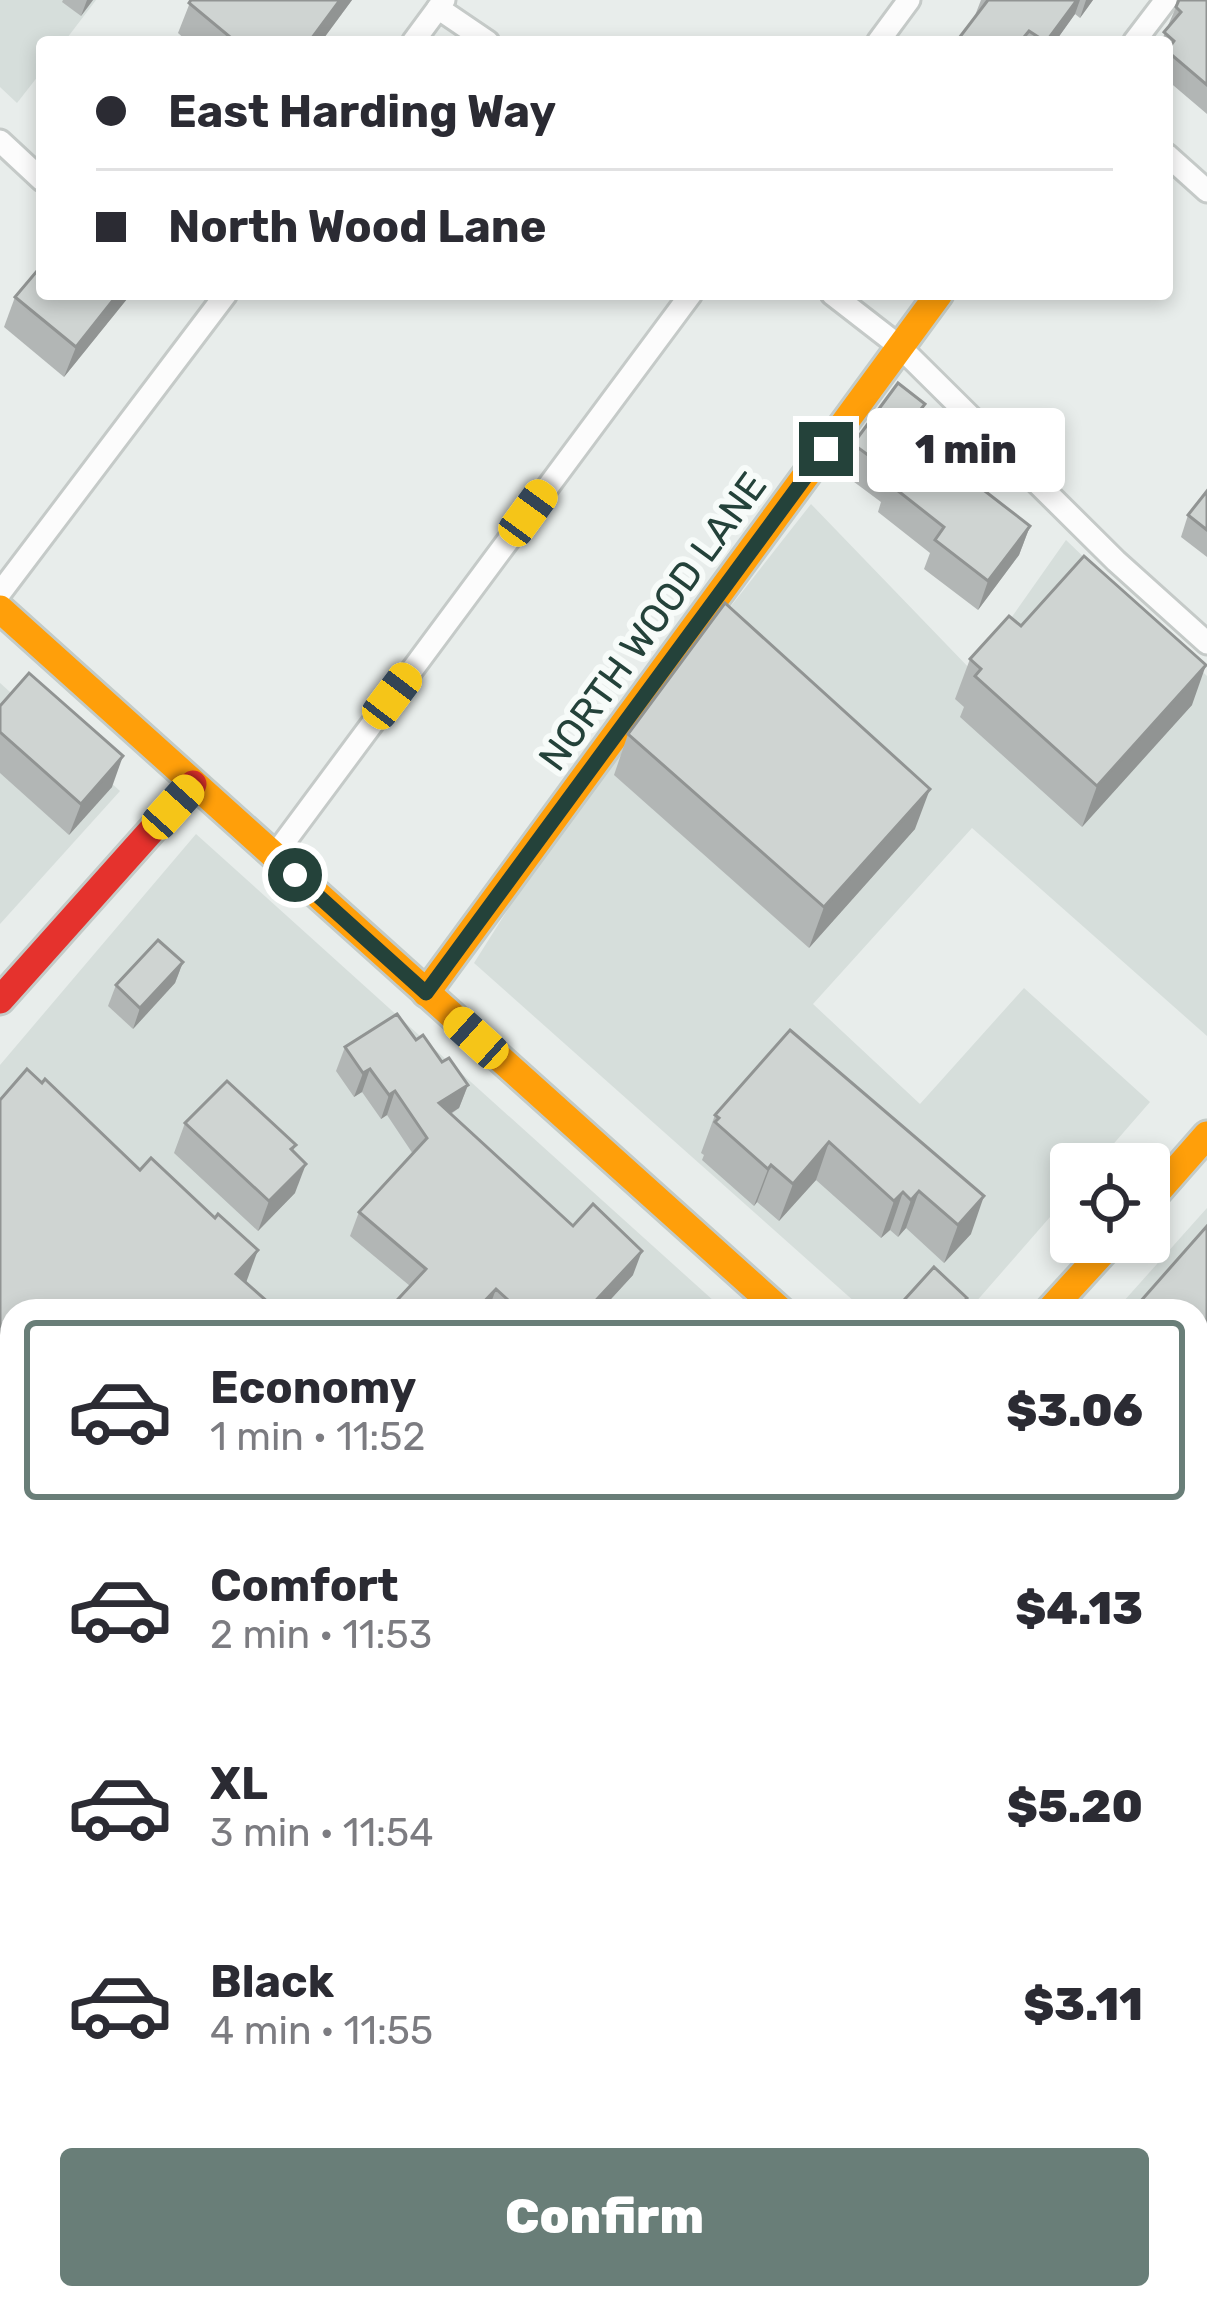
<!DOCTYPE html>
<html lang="en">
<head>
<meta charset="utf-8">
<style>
  body { margin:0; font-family:Rubik,sans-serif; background:#f2f2f3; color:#2b2b33; height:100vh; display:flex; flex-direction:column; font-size:45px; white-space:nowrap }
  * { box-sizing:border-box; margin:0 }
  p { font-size:39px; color:#7c7c81 }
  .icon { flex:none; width:66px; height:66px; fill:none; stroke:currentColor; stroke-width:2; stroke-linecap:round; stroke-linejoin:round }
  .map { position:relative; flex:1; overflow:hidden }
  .details { position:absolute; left:0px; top:1299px; width:1209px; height:1011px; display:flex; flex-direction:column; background:#fff; border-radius:36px 36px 0 0; box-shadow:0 6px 18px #0003 }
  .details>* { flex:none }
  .banner { position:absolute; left:36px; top:36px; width:1137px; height:264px; border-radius:12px; box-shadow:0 6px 18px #0003; display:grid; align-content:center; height:264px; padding:0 60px; background:#fff }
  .buttons { position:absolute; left:1050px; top:1143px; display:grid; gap:24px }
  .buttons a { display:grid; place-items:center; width:120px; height:120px; border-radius:12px; background:#fff; box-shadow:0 6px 18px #0003; font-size:60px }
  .end { position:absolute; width:54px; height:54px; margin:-27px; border:15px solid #24423a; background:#fff; box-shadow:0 0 0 6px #fff }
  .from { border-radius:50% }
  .bubble { position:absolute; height:84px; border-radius:12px; background:#fff; box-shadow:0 6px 18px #0003; font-size:39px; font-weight:800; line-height:84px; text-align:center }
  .car { position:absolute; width:36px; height:72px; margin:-36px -18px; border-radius:15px; box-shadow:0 0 9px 3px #0007; background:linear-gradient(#f5c518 24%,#345 0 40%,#f5c518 0 76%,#345 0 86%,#f5c518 0) }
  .banner b { display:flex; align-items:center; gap:42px; height:114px; font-size:45px }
  .banner b+b { border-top:3px solid #e1e1e2 }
  .banner i { width:30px; height:30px; background:#2b2b33 }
  ul { padding:21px 0 0; list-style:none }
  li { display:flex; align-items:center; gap:36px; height:180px; margin:0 24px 18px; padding:0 36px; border:6px solid transparent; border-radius:12px }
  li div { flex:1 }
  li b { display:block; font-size:45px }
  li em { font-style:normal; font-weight:800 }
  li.active { border-color:#697e78 }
  li>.icon { width:108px; height:108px; stroke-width:1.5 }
  .button { display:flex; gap:24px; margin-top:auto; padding:24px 60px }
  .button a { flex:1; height:138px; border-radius:12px; background:#697e78; color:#fff; font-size:48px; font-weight:800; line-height:138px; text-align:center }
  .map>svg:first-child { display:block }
</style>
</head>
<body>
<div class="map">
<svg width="1207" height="2308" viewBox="0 0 1207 2308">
  <rect width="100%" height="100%" fill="#e8edeb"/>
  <!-- built -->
  <g fill="#d6dedb">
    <polygon points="0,0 96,0 64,42 42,42 42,71 17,103 0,87"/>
    <polygon points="811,504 973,672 1066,540 1207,676 1207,1036 972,828 813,1004 920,1104 1024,988 1150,1102 1096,1164 1071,1164 1071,1193 968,1311 865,1311 474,963 568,814"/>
    <polygon points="0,683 120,791 0,924"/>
    <polygon points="196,834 725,1311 12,1311 12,1830 0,1819 0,1065"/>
    <polygon points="1207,1208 1207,1618 1197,1608 1197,1311 1115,1311"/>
    <polygon points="1197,1747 1207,1756 1207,1948 1197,1949"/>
    <polygon points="0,1943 12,1954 12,2298 100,2298 91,2308 0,2308"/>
    <polygon points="240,2298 807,2298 798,2308 231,2308"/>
  </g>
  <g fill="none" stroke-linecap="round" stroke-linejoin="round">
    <defs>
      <g id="street">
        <polyline points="438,8 488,42"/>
        <polyline points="413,42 444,0"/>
        <polyline points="878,42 909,0"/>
        <polyline points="1134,42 1166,0"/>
        <polyline points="0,141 42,180"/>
        <polyline points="1167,155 1207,191"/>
        <polyline points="832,294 899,346 1116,561 1207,643"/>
        <polyline points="0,593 226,294"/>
        <polyline points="274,856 691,294"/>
        <polyline points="0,1895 12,1906"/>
        <polyline points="1201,1965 1207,1965"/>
      </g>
      <g id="slow">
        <polyline points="0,609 781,1311"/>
        <polyline points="426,993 939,294"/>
        <polyline points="1149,1201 1207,1135"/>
        <polyline points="1049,1311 1112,1242"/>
        <polyline points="1197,1682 1207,1691"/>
      </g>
      <g id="jam">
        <polyline points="0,1000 193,784"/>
        <polyline points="159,2308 168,2298"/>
      </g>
    </defs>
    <!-- street casing -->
    <use href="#street" stroke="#c5cac8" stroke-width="27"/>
    <!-- slow casing -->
    <use href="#slow" stroke="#c3cbc8" stroke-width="33"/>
    <!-- jam casing -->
    <use href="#jam" stroke="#c3cbc8" stroke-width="33"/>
    <!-- street -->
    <use href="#street" stroke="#fcfcfc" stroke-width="21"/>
    <!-- slow -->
    <use href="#slow" stroke="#ff9f0a" stroke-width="27"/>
    <!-- jam -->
    <use href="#jam" stroke="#e5322d" stroke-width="27"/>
  </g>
  <!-- wall -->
  <g fill="#b2b6b5">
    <polygon points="63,0 93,0 81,16 62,2"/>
    <polygon points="191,0 352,0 321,42 188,42 178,33"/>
    <polygon points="981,0 1093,0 1080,18 1075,14 1055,42 956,42 974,18"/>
    <polygon points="1207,0 1207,114 1167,80 1167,42 1161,42 1176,7"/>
    <polygon points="131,294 64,377 4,327 15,297"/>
    <polygon points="925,404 921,417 979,464 973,482 1030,526 1019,555 978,610 924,569 930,553 878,512 881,502 842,473 853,444"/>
    <polygon points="1207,491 1207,557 1181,537 1188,515"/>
    <polygon points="1021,626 1192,705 1082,827 960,717 964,707 955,699 970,659"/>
    <polygon points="0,706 112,787 69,835 0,773"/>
    <polygon points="628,734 915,829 809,948 614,775"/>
    <polygon points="183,962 175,983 133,1029 108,1006 116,985"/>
    <polygon points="790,1030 971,1234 944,1263 906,1228 898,1237 890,1230 881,1238 816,1180 779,1221 757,1202 754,1206 702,1160 704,1155 701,1153 715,1115"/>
    <polygon points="416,1040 468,1085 459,1108 451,1114 573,1226 633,1275 600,1311 387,1311 410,1286 350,1236 359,1212 413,1154 387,1115 381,1119 362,1092 354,1097 336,1071 345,1047"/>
    <polygon points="0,1100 140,1170 215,1218 258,1250 12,1311 12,1408 0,1397"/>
    <polygon points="185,1123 296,1145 293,1151 295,1193 258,1231 174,1153"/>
    <polygon points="1207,1226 1207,1593 1197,1584 1197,1311"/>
    <polygon points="12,1479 12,1743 0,1733 0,1492"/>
    <polygon points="1207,1818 1207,1840 1201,1834"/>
    <polygon points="0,1939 12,1949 10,2060 0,2050"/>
    <polygon points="0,2083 12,2093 12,2163 0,2153"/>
    <polygon points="12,2215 12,2298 65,2298 56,2308 12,2308 0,2297 0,2222 3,2225"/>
    <polygon points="1151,2298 1197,2298 1207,2308 1147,2308"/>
  </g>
  <!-- shaded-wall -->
  <g fill="#919493">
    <polygon points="87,0 93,0 81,16"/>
    <polygon points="340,0 352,0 321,42 309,42"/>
    <polygon points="1077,0 1080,0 1075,14 1055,42 1046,42"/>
    <polygon points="1086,0 1093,0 1080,18"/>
    <polygon points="118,294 131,294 64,377 76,347"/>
    <polygon points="1030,526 1019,555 978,610 988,581"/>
    <polygon points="1206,665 1192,705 1082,827 1097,786"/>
    <polygon points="123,756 112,787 69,835 81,804"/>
    <polygon points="930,789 915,829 809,948 824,907"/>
    <polygon points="183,962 175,983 133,1029 140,1008"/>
    <polygon points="370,1069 362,1092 354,1097 363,1073"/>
    <polygon points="468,1085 459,1108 430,1126 439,1103"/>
    <polygon points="395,1091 387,1115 381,1119 389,1095"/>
    <polygon points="829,1142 816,1180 779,1221 793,1184"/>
    <polygon points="306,1164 295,1193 258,1231 269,1201"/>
    <polygon points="771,1165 757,1202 754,1206 768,1169"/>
    <polygon points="919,1191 906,1228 898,1237 911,1200"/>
    <polygon points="903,1192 890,1230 881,1238 894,1201"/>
    <polygon points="984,1196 971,1234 944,1263 958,1225"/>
    <polygon points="258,1250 243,1291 236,1274"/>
    <polygon points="642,1251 633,1275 600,1311 586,1311"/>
    <polygon points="496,1289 488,1311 475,1311"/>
    <polygon points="1207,1733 1207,1738 1197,1765 1197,1745"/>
    <polygon points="48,2298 65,2298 56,2308 44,2308"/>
    <polygon points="710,2298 731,2298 722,2308 701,2308"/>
  </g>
  <!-- building -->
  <g fill="#cfd4d2" stroke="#919493" stroke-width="3">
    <polygon points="191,0 340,0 309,42 236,42 189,3"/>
    <polygon points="988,0 1077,0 1046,42 1029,31 1020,42 956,42"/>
    <polygon points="1179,0 1207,0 1207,85 1167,51 1174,41 1164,32 1181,12 1176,7"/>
    <polygon points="42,265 42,294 118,294 76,347 15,297"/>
    <polygon points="898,383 925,404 917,414 979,464 968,478 1030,526 988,581 935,540 944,527 888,483 895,475 853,444"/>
    <polygon points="1207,491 1207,530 1188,515"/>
    <polygon points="1084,556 1206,665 1097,786 975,676 981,669 970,659 1009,616 1021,626"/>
    <polygon points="725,603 930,789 824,907 628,734"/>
    <polygon points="29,673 123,756 81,804 0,732 0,706"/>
    <polygon points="158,940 183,962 140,1008 116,985"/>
    <polygon points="397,1014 416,1040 423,1035 442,1062 449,1058 468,1085 439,1103 573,1226 593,1204 642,1251 586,1311 520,1311 496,1289 475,1311 387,1311 426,1269 359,1212 427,1138 395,1091 389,1095 370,1069 363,1073 345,1047"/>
    <polygon points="790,1030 984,1196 958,1225 919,1191 911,1200 903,1192 894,1201 829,1142 793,1184 771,1165 768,1169 715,1122 719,1118 715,1115"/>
    <polygon points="27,1069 42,1083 45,1079 140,1170 151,1158 215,1218 218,1214 258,1250 236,1274 278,1311 12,1311 12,1354 0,1343 0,1100"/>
    <polygon points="227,1081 296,1145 291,1149 306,1164 269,1201 185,1123"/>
    <polygon points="1207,1226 1207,1539 1197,1530 1197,1311 1132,1311"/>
    <polygon points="934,1267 967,1298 956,1311 898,1311 896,1309"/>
    <polygon points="12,1479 12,1692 0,1682 0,1560 9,1550 0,1543 0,1492"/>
    <polygon points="1197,1719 1207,1727 1207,1733 1197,1745"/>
    <polygon points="0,1939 12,1949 12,2030 0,2018"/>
    <polygon points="0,2083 12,2093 12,2132 0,2122"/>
    <polygon points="12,2215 12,2267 0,2256 0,2222 3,2225"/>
    <polygon points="1201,2284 1207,2290 1207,2308 1163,2308 1152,2298 1197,2298 1197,2288"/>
    <polygon points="345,2298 710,2298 701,2308 336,2308"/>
  </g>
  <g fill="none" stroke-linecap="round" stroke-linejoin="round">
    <!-- route -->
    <polyline stroke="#24423a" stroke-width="15" points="295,875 426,993 826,449"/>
  </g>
  <g text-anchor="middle" stroke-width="12" stroke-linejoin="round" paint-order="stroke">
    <!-- street labels -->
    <g font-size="39" fill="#24423a" stroke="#f7fbf9">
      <text transform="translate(652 621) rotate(-54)" y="14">NORTH WOOD LANE</text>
    </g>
  </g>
</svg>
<div class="buttons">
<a><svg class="icon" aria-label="locate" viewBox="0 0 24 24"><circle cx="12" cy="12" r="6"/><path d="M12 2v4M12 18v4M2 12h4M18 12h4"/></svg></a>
</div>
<i class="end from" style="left:295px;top:875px"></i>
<i class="end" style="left:826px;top:449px"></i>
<div class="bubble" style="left:867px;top:408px;width:198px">1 min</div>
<i class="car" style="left:528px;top:513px;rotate:36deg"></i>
<i class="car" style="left:392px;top:696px;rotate:37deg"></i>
<i class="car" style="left:173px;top:807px;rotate:42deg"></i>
<i class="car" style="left:476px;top:1038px;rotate:312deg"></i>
<div class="banner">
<b><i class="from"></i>East Harding Way</b>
<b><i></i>North Wood Lane</b>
</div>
<section class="details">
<ul>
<li class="active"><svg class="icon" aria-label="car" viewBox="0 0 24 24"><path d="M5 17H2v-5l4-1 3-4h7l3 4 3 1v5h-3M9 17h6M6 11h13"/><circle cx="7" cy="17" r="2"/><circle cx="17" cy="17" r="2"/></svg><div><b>Economy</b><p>1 min · 11:52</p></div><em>$3.06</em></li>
<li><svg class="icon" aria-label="car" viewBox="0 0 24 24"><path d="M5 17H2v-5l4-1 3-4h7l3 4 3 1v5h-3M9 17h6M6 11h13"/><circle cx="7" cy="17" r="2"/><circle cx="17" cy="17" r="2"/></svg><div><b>Comfort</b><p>2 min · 11:53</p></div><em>$4.13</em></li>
<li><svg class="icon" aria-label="car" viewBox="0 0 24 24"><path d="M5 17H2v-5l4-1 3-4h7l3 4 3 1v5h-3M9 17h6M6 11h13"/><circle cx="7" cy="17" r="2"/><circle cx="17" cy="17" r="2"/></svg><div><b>XL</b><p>3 min · 11:54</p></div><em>$5.20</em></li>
<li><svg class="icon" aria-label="car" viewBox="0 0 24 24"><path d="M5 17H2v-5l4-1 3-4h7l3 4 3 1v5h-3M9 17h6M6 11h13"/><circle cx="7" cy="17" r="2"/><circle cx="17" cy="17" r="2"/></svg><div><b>Black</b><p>4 min · 11:55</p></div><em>$3.11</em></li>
</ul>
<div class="button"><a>Confirm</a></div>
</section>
</div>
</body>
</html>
